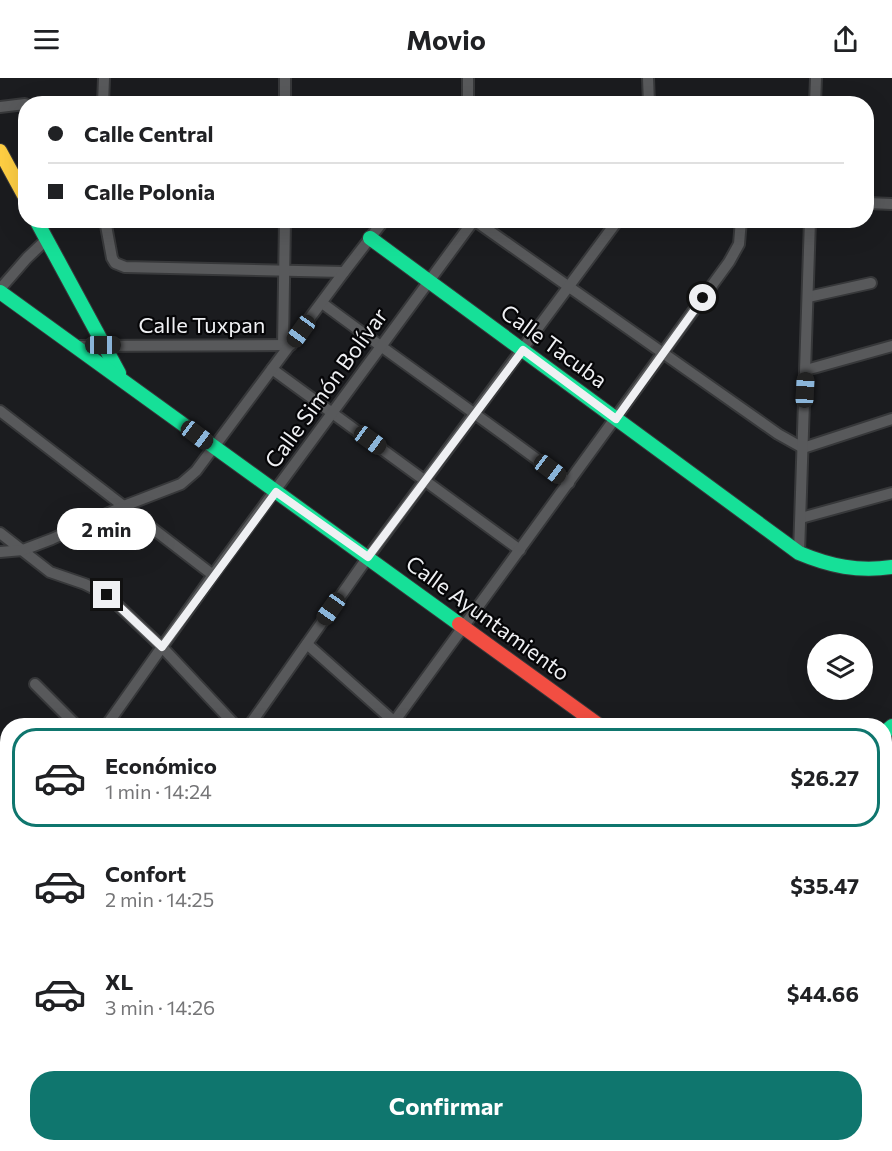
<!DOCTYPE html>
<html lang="es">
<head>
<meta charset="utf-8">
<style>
  body { margin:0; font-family:Commissioner,sans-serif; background:#f2f2f2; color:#202124; height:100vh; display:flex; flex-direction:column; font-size:22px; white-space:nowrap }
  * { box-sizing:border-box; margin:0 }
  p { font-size:20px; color:#757577 }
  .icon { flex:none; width:33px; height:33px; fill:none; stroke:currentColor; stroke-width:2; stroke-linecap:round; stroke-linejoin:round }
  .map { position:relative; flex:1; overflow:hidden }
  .details { position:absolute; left:0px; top:640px; width:892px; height:434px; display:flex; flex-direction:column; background:#fff; border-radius:24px 24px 0 0; box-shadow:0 6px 24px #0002 }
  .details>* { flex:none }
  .guide { position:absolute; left:18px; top:18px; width:856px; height:132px; border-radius:24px; box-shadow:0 6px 24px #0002; display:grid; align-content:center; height:132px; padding:0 30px; background:#fff }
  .controls { position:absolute; left:807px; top:556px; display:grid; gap:12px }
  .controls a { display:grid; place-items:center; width:66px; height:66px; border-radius:50%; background:#fff; box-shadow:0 6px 24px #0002; font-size:30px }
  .end { position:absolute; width:27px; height:27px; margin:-14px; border:8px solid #eff0f3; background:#111; box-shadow:0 0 0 3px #111 }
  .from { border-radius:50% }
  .bubble { position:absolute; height:42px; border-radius:21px; background:#fff; box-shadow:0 6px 24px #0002; font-size:20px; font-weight:700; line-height:42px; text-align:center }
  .car { position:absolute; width:18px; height:36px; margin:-18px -9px; border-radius:8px; box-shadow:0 0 4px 2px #0007; background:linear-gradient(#222 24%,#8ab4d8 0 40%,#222 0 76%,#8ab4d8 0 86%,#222 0) }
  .guide b { display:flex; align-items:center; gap:21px; height:57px; font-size:22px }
  .guide b+b { border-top:2px solid #e0e0e0 }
  .guide i { width:15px; height:15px; background:#202124 }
  ul { padding:10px 0 0; list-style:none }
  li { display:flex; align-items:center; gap:18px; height:99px; margin:0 12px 9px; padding:0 18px; border:3px solid transparent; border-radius:24px }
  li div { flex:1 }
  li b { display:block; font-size:22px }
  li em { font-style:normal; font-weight:700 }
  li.on { border-color:#0f766e }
  li>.icon { width:54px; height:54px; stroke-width:1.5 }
  .cta { display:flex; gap:12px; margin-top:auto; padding:12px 30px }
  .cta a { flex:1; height:69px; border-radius:24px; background:#0f766e; color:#fff; font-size:24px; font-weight:700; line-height:69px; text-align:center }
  header { display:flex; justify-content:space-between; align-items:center; height:78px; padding:0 30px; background:#fff; font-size:27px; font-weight:700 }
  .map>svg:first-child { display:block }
</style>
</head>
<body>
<header><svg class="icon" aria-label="menu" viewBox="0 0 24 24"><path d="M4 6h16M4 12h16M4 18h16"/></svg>Movio<svg class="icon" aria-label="share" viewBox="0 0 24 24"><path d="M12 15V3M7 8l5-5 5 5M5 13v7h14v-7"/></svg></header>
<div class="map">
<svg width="892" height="1073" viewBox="0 0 892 1073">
  <rect width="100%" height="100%" fill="#1b1c1f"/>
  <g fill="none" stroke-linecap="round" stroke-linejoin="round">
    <defs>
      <g id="street">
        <polyline points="648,0 649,26"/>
        <polyline points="103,26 104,0"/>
        <polyline points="285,26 285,0"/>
        <polyline points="468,26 468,0"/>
        <polyline points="815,26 816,0"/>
        <polyline points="0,29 25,26"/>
        <polyline points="867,125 892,126"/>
        <polyline points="105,142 112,180 115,185 125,189 344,194"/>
        <polyline points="474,142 778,356 803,370 892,341"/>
        <polyline points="0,211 27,180 46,162"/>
        <polyline points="808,219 871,205"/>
        <path d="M 322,225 C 404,286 488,344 569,405"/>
        <polyline points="283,267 285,142"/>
        <polyline points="77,268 291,267"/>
        <polyline points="272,291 520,472"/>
        <polyline points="806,292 892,268"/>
        <polyline points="0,333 213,497"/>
        <polyline points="801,440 892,415"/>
        <polyline points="0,455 50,494 85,506 107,517 162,569 236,648"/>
        <polyline points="0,474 23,472 52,461 124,428 181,406 196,393 344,194 384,142"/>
        <polyline points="799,475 810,142"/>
        <polyline points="307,566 399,648"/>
        <polyline points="35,606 77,648"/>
        <polyline points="106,648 213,497 474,142"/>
        <polyline points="249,648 368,479 618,142"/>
        <polyline points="391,648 729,184 739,166 741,142"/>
        <polyline points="885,709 892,707"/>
        <polyline points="0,741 8,748"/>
        <polyline points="885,783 892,781"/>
        <polyline points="0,790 8,779"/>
        <polyline points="885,857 892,855"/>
        <polyline points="0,903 8,911"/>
        <polyline points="0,990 8,980"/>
        <polyline points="155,1066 160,1073"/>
        <polyline points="319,1066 326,1073"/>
        <polyline points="486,1066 493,1073"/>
        <polyline points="644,1066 650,1073"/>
        <polyline points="0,1072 1,1073"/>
        <polyline points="168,1073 175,1066"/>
        <polyline points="336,1073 343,1066"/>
        <polyline points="501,1073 508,1066"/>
        <polyline points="671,1073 678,1066"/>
      </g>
      <g id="fast">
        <polyline points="36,142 119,295"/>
        <path d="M 370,160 L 799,475 C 830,488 858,494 892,489"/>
        <polyline points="0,214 459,546"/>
        <polyline points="885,654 892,648"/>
        <polyline points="885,1047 892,1041"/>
      </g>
      <g id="slow">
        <polyline points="0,73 26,121"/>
        <polyline points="885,931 892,986"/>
      </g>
      <g id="jam">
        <polyline points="459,546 600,648"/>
        <polyline points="856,1073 864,1066"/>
      </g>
    </defs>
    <!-- street casing -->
    <use href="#street" stroke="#37383a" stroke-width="14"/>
    <!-- fast casing -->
    <use href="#fast" stroke="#37383a" stroke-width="16"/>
    <!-- slow casing -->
    <use href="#slow" stroke="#37383a" stroke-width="16"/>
    <!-- jam casing -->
    <use href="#jam" stroke="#37383a" stroke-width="16"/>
    <!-- street -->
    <use href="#street" stroke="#58595b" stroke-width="10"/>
    <!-- fast -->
    <use href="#fast" stroke="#16e098" stroke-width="14"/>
    <!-- slow -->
    <use href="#slow" stroke="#ffcf43" stroke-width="14"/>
    <!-- jam -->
    <use href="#jam" stroke="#f24e42" stroke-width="14"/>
  </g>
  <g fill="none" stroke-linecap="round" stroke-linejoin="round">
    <!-- route -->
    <polyline stroke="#eff0f3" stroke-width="8" points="107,517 162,569 276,414 368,479 523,272 616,341 703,220"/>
  </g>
  <g text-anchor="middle" stroke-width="4.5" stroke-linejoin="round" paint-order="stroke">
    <!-- street labels -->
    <g font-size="22" fill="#eff0f3" stroke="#060608">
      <text x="202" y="255">Calle Tuxpan</text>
      <text transform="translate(554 268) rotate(36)" y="8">Calle Tacuba</text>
      <text transform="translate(326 310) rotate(-54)" y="8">Calle Simón Bolívar</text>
      <text transform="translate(488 540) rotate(36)" y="8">Calle Ayuntamiento</text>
    </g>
  </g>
</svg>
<div class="controls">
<a><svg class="icon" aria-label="layers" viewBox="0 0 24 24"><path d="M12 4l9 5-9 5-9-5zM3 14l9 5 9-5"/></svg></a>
</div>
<i class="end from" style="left:703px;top:220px"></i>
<i class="end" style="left:107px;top:517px"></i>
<div class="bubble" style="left:57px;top:430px;width:99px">2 min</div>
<i class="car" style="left:301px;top:253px;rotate:216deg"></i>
<i class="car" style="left:103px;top:267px;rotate:90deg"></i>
<i class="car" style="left:805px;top:312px;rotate:3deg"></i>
<i class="car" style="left:197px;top:357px;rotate:127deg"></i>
<i class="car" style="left:370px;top:362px;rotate:126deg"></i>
<i class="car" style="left:550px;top:391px;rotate:127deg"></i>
<i class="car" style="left:331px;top:531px;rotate:215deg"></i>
<div class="guide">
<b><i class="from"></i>Calle Central</b>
<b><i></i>Calle Polonia</b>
</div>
<section class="details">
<ul>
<li class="on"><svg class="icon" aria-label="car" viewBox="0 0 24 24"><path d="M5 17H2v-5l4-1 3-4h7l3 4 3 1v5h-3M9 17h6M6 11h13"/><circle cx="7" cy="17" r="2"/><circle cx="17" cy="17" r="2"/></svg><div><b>Económico</b><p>1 min · 14:24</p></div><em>$26.27</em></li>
<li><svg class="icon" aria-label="car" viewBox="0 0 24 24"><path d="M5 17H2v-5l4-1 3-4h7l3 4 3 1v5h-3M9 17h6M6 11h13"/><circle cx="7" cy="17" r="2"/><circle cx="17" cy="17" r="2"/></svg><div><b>Confort</b><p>2 min · 14:25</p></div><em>$35.47</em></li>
<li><svg class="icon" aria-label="car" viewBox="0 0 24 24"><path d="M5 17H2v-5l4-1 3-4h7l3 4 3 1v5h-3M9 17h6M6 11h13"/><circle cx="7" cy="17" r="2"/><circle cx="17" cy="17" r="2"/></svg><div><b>XL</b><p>3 min · 14:26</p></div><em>$44.66</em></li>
</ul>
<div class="cta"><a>Confirmar</a></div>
</section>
</div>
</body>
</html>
